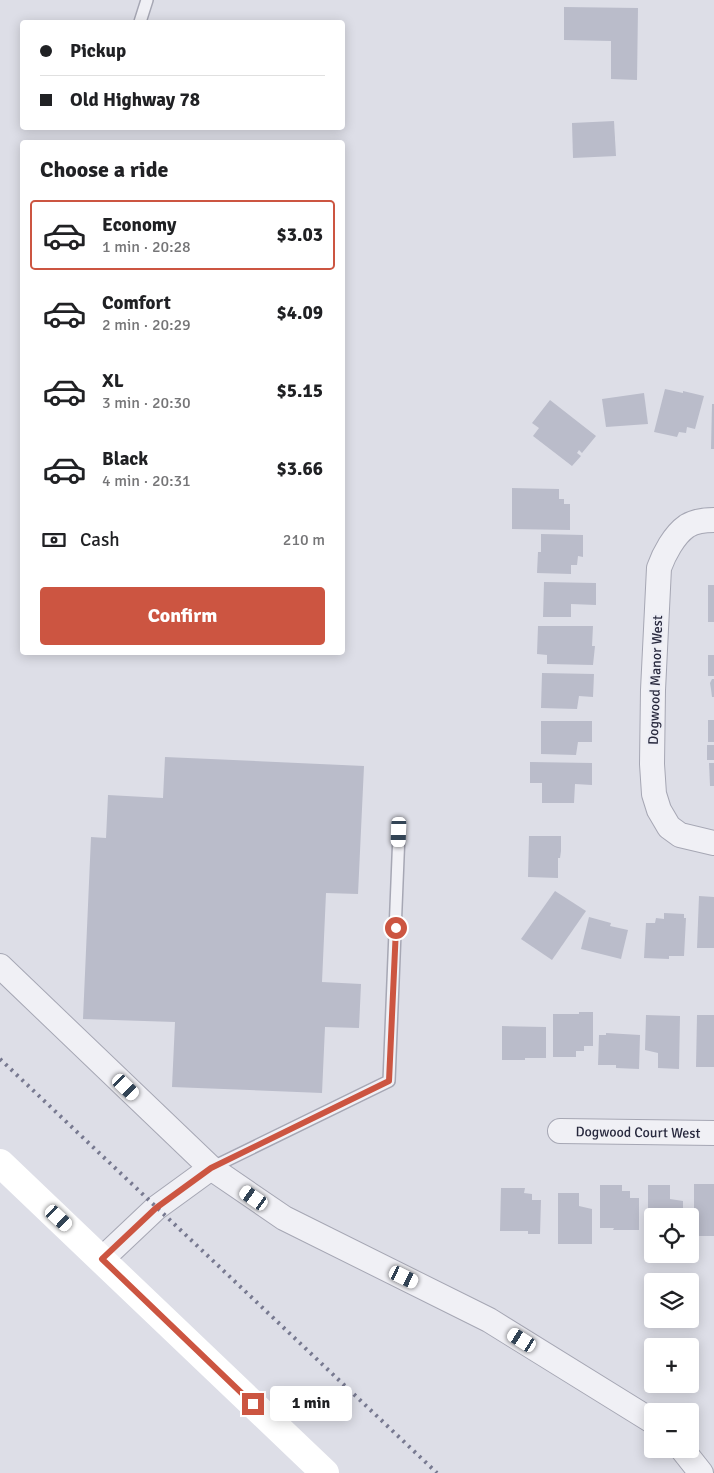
<!DOCTYPE html>
<html lang="en">
<head>
<meta charset="utf-8">
<style>
  body { margin:0; font-family:Signika,sans-serif; background:#f6f6f6; color:#202124; height:100vh; display:flex; flex-direction:column; font-size:19px; white-space:nowrap }
  * { box-sizing:border-box; margin:0 }
  p { font-size:16px; color:#757577 }
  .icon { flex:none; width:28px; height:28px; fill:none; stroke:currentColor; stroke-width:2; stroke-linecap:round; stroke-linejoin:round }
  .map { position:relative; flex:1; overflow:hidden }
  .sheet { position:absolute; left:20px; top:140px; width:325px; height:515px; display:flex; flex-direction:column; background:#fff; border-radius:5px; box-shadow:0 2px 12px #0003 }
  .sheet>* { flex:none }
  .guide { position:absolute; left:20px; top:20px; width:325px; height:110px; border-radius:5px; box-shadow:0 2px 12px #0003; display:grid; align-content:center; height:110px; padding:0 20px; background:#fff }
  .tools { position:absolute; left:644px; top:1208px; display:grid; gap:10px }
  .tools a { display:grid; place-items:center; width:55px; height:55px; border-radius:5px; background:#fff; box-shadow:0 2px 12px #0003; font-size:25px }
  .end { position:absolute; width:22px; height:22px; margin:-11px; border:6px solid #cc5541; background:#fff; box-shadow:0 0 0 2px #fff }
  .from { border-radius:50% }
  .bubble { position:absolute; height:35px; border-radius:5px; background:#fff; box-shadow:0 2px 12px #0003; font-size:16px; font-weight:800; line-height:35px; text-align:center }
  .car { position:absolute; width:15px; height:30px; margin:-15px -8px; border-radius:6px; box-shadow:0 0 4px 1px #0007; background:linear-gradient(#fff 24%,#345 0 40%,#fff 0 76%,#345 0 86%,#fff 0) }
  .guide b { display:flex; align-items:center; gap:18px; height:48px; font-size:19px }
  .guide b+b { border-top:1px solid #e0e0e0 }
  .guide i { width:12px; height:12px; background:#202124 }
  ul { padding:0; list-style:none }
  li { display:flex; align-items:center; gap:15px; height:70px; margin:0 10px 8px; padding:0 10px; border:2px solid transparent; border-radius:5px }
  li div { flex:1 }
  li b { display:block; font-size:19px }
  li em { font-style:normal; font-weight:800 }
  li.current { border-color:#cc5541 }
  li>.icon { width:45px; height:45px; stroke-width:1.5 }
  h2 { padding:0 20px; font-size:22px; line-height:60px }
  .pay { display:flex; align-items:center; gap:12px; height:55px; padding:0 20px; font-size:19px }
  .pay p { margin-inline-start:auto }
  .primary-button { display:flex; gap:10px; margin-top:auto; padding:10px 20px }
  .primary-button a { flex:1; height:58px; border-radius:5px; background:#cc5541; color:#fff; font-size:20px; font-weight:800; line-height:58px; text-align:center }
  .map>svg:first-child { display:block }
</style>
</head>
<body>
<div class="map">
<svg width="714" height="1473" viewBox="0 0 714 1473">
  <rect width="100%" height="100%" fill="#dddee7"/>
  <!-- building -->
  <g fill="#babcca">
    <polygon points="564,7 638,8 637,80 611,79 611,41 564,40"/>
    <polygon points="614,121 616,156 573,158 572,123"/>
    <polygon points="665,389 683,393 683,391 704,396 695,429 687,427 686,433 679,432 677,437 654,432"/>
    <polygon points="644,393 648,424 606,427 602,399"/>
    <polygon points="550,400 596,436 582,453 579,450 577,453 581,456 572,466 533,436 539,428 532,423"/>
    <polygon points="712,404 714,404 714,449 711,449"/>
    <polygon points="512,488 559,489 559,499 564,499 564,504 570,504 570,530 512,529"/>
    <polygon points="541,534 583,535 583,557 578,556 577,565 571,565 571,574 537,573 538,552 541,552"/>
    <polygon points="544,582 596,583 596,605 571,604 571,617 543,617"/>
    <rect x="708" y="585" width="6" height="37"/>
    <polygon points="538,626 593,626 592,646 595,646 593,665 547,664 547,655 537,654"/>
    <rect x="708" y="655" width="6" height="21"/>
    <polygon points="542,673 594,674 593,697 579,696 577,709 541,708"/>
    <polygon points="712,679 714,679 714,697 712,697 711,689 710,683"/>
    <rect x="708" y="720" width="6" height="22"/>
    <polygon points="541,721 592,721 592,742 578,742 576,755 541,754"/>
    <rect x="707" y="745" width="7" height="15"/>
    <polygon points="165,757 364,766 358,894 326,893 322,982 361,984 359,1028 325,1027 322,1093 172,1087 175,1022 83,1019 91,837 106,838 108,795 163,798"/>
    <polygon points="530,762 592,763 592,785 575,784 574,803 542,803 542,783 530,783"/>
    <polygon points="709,763 714,763 714,786 710,786"/>
    <polygon points="529,836 561,836 561,851 560,858 558,858 558,878 528,877"/>
    <polygon points="555,891 586,911 552,960 521,939"/>
    <polygon points="699,896 714,897 714,948 697,948"/>
    <polygon points="664,913 684,914 684,918 686,918 684,956 669,956 669,959 644,958 646,923 655,923 656,918 664,919"/>
    <polygon points="589,917 611,923 610,926 628,930 621,959 581,949"/>
    <polygon points="579,1012 593,1012 593,1046 584,1046 584,1051 576,1051 576,1057 553,1057 553,1014 579,1014"/>
    <polygon points="646,1015 680,1016 679,1069 658,1068 658,1053 645,1050"/>
    <polygon points="697,1015 714,1015 714,1067 696,1067"/>
    <polygon points="502,1026 546,1027 546,1058 525,1058 525,1060 502,1060"/>
    <polygon points="606,1033 640,1035 639,1069 616,1068 616,1065 598,1065 599,1035 606,1035"/>
    <rect x="694" y="1184" width="20" height="52"/>
    <polygon points="600,1185 622,1185 622,1191 630,1191 630,1198 639,1198 639,1230 613,1230 614,1228 600,1228"/>
    <polygon points="648,1185 670,1185 670,1199 683,1201 683,1216 652,1216 652,1237 648,1237"/>
    <polygon points="501,1188 525,1188 524,1193 532,1194 532,1200 541,1200 540,1234 528,1234 528,1231 500,1231"/>
    <polygon points="558,1193 579,1193 579,1206 592,1209 592,1244 558,1244"/>
  </g>
  <g fill="none" stroke-linecap="round" stroke-linejoin="round">
    <defs>
      <g id="lane">
        <polyline points="140,22 147,0"/>
        <polyline points="211,1168 389,1081 399,833"/>
      </g>
      <g id="street">
        <path d="M 714,520 C 705,520 695,521 687,526 C 674,535 664,554 659,568 L 653,690 L 652,764 L 654,794 L 659,810 L 669,827 L 680,835 L 714,843"/>
        <polyline points="0,966 211,1168 284,1218 489,1320 652,1421"/>
        <path id="s1" d="M 560,1131 L 714,1133"/>
        <polyline points="102,1259 156,1208 211,1168"/>
        <polyline points="682,1449 701,1473"/>
      </g>
    </defs>
    <!-- lane casing -->
    <use href="#lane" stroke="#a6a7b4" stroke-width="14"/>
    <!-- street casing -->
    <use href="#street" stroke="#a6a7b4" stroke-width="26"/>
    <!-- lane -->
    <use href="#lane" stroke="#f0f0f5" stroke-width="11"/>
    <!-- street -->
    <use href="#street" stroke="#f0f0f5" stroke-width="24"/>
    <!-- secondary -->
    <polyline stroke="#fff" stroke-width="28" points="0,1163 325,1473"/>
    <!-- rail -->
    <polyline stroke="#777990" stroke-width="4" stroke-dasharray="2.5 5" stroke-linecap="butt" points="0,1059 437,1473"/>
  </g>
  <g fill="none" stroke-linecap="round" stroke-linejoin="round">
    <!-- route -->
    <polyline stroke="#cc5541" stroke-width="6" points="253,1404 102,1259 156,1208 211,1168 389,1081 396,928"/>
  </g>
  <g text-anchor="middle" stroke-width="4" stroke-linejoin="round" paint-order="stroke">
    <!-- street labels -->
    <g font-size="14" fill="#27283d" stroke="#ecedf5">
      <text transform="translate(655 680) rotate(-88)" y="5">Dogwood Manor West</text>
      <text dy="5" stroke="none"><textPath href="#s1" startOffset="78">Dogwood Court West</textPath></text>
    </g>
  </g>
</svg>
<div class="tools">
<a><svg class="icon" aria-label="locate" viewBox="0 0 24 24"><circle cx="12" cy="12" r="6"/><path d="M12 2v4M12 18v4M2 12h4M18 12h4"/></svg></a>
<a><svg class="icon" aria-label="layers" viewBox="0 0 24 24"><path d="M12 4l9 5-9 5-9-5zM3 14l9 5 9-5"/></svg></a>
<a>+</a>
<a>−</a>
</div>
<i class="end from" style="left:396px;top:928px"></i>
<i class="end" style="left:253px;top:1404px"></i>
<div class="bubble" style="left:270px;top:1386px;width:82px">1 min</div>
<i class="car" style="left:399px;top:832px;rotate:182deg"></i>
<i class="car" style="left:126px;top:1087px;rotate:134deg"></i>
<i class="car" style="left:254px;top:1198px;rotate:305deg"></i>
<i class="car" style="left:59px;top:1218px;rotate:133deg"></i>
<i class="car" style="left:404px;top:1277px;rotate:116deg"></i>
<i class="car" style="left:522px;top:1340px;rotate:302deg"></i>
<div class="guide">
<b><i class="from"></i>Pickup</b>
<b><i></i>Old Highway 78</b>
</div>
<section class="sheet">
<h2>Choose a ride</h2>
<ul>
<li class="current"><svg class="icon" aria-label="car" viewBox="0 0 24 24"><path d="M5 17H2v-5l4-1 3-4h7l3 4 3 1v5h-3M9 17h6M6 11h13"/><circle cx="7" cy="17" r="2"/><circle cx="17" cy="17" r="2"/></svg><div><b>Economy</b><p>1 min · 20:28</p></div><em>$3.03</em></li>
<li><svg class="icon" aria-label="car" viewBox="0 0 24 24"><path d="M5 17H2v-5l4-1 3-4h7l3 4 3 1v5h-3M9 17h6M6 11h13"/><circle cx="7" cy="17" r="2"/><circle cx="17" cy="17" r="2"/></svg><div><b>Comfort</b><p>2 min · 20:29</p></div><em>$4.09</em></li>
<li><svg class="icon" aria-label="car" viewBox="0 0 24 24"><path d="M5 17H2v-5l4-1 3-4h7l3 4 3 1v5h-3M9 17h6M6 11h13"/><circle cx="7" cy="17" r="2"/><circle cx="17" cy="17" r="2"/></svg><div><b>XL</b><p>3 min · 20:30</p></div><em>$5.15</em></li>
<li><svg class="icon" aria-label="car" viewBox="0 0 24 24"><path d="M5 17H2v-5l4-1 3-4h7l3 4 3 1v5h-3M9 17h6M6 11h13"/><circle cx="7" cy="17" r="2"/><circle cx="17" cy="17" r="2"/></svg><div><b>Black</b><p>4 min · 20:31</p></div><em>$3.66</em></li>
</ul>
<div class="pay"><svg class="icon" aria-label="cash" viewBox="0 0 24 24"><path d="M3 7h18v10H3z"/><circle cx="12" cy="12" r="2"/></svg>Cash<p>210 m</p></div>
<div class="primary-button"><a>Confirm</a></div>
</section>
</div>
</body>
</html>
